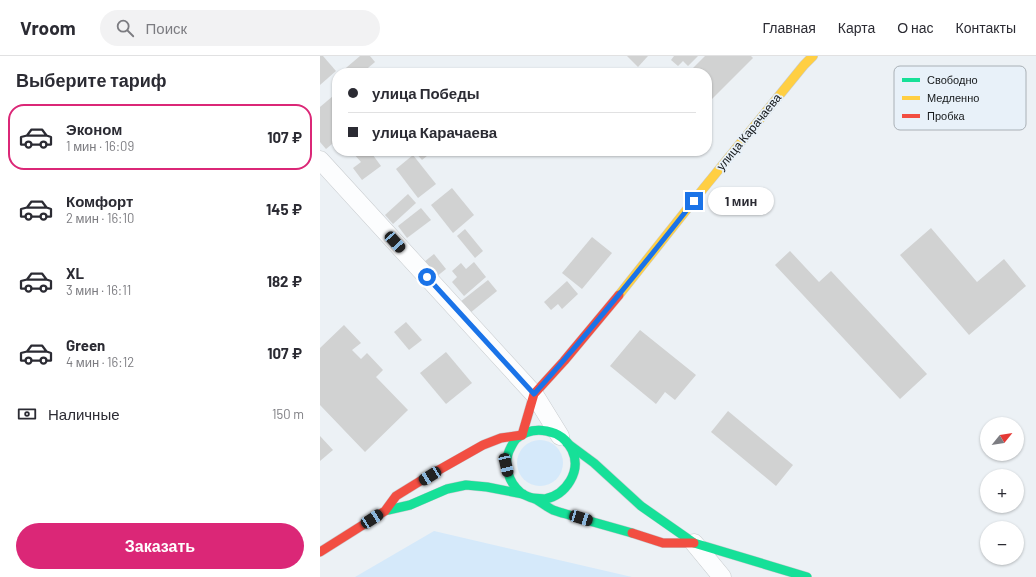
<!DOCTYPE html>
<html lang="ru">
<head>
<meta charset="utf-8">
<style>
  body { margin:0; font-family:Barlow,sans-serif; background:#f2f2f3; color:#2b2b33; height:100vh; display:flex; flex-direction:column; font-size:15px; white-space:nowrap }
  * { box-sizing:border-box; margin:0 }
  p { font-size:13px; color:#7c7c81 }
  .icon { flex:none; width:22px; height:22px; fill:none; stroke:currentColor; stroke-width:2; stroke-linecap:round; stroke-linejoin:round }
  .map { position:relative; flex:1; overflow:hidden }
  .sheet { display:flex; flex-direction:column; background:#fff; width:320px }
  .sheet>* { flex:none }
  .guide { position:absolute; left:12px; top:12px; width:380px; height:88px; border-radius:16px; box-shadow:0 1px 3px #0004; display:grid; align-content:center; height:88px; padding:0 16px; background:#fff }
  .needle { width:26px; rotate:60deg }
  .fabs { position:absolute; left:660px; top:361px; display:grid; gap:8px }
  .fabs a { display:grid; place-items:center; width:44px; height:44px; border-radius:50%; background:#fff; box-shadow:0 1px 3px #0004; font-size:20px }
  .end { position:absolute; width:18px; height:18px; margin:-9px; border:5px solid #1a73e8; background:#fff; box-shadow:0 0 0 2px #fff }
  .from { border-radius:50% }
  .bubble { position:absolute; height:28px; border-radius:14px; background:#fff; box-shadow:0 1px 3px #0004; font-size:13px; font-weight:700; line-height:28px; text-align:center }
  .car { position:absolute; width:12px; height:24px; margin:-12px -6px; border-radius:5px; box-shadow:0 0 3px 1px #0007; background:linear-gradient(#222 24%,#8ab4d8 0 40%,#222 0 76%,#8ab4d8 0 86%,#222 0) }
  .guide b { display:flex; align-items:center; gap:14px; height:38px; font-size:15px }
  .guide b+b { border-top:1px solid #e1e1e2 }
  .guide i { width:10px; height:10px; background:#2b2b33 }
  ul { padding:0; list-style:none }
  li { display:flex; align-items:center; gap:12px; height:66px; margin:0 8px 6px; padding:0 8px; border:2px solid transparent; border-radius:16px }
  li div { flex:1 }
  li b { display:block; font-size:15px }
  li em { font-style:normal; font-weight:700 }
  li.current { border-color:#db2777 }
  li>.icon { width:36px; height:36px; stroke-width:1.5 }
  h2 { padding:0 16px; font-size:18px; line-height:48px }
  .pay { display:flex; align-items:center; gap:10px; height:44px; padding:0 16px; font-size:15px }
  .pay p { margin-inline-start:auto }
  .cta { display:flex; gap:8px; margin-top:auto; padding:8px 16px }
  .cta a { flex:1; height:46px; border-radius:24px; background:#db2777; color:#fff; font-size:16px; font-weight:700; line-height:46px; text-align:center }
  header { display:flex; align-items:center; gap:24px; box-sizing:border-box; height:56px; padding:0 20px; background:#fff; border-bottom:1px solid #e1e1e2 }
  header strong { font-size:19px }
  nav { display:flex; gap:22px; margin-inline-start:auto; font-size:14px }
  .search { width:280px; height:36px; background:#f2f2f3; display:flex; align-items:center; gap:10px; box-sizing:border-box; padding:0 14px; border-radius:22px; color:#7c7c81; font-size:15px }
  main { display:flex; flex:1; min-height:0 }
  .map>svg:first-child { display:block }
</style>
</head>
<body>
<header>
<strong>Vroom</strong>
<div class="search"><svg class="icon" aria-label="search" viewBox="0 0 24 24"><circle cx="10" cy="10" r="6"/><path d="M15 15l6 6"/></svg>Поиск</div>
<nav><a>Главная</a><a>Карта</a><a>О нас</a><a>Контакты</a></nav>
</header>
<main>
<section class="sheet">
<h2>Выберите тариф</h2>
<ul>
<li class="current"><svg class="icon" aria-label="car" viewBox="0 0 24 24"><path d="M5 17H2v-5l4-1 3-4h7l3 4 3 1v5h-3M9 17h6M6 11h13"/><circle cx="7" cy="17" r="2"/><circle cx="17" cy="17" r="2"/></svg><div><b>Эконом</b><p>1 мин · 16:09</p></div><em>107 ₽</em></li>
<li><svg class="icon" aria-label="car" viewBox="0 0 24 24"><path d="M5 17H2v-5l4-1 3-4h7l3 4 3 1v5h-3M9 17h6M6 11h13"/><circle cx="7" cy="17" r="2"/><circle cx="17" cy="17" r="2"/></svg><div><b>Комфорт</b><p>2 мин · 16:10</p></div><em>145 ₽</em></li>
<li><svg class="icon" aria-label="car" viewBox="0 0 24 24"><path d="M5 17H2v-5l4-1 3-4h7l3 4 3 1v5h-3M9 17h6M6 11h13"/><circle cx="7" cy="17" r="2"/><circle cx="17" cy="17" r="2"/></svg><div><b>XL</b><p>3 мин · 16:11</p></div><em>182 ₽</em></li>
<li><svg class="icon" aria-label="car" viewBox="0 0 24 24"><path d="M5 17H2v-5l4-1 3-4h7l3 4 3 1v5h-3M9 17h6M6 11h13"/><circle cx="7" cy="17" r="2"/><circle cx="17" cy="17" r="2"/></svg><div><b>Green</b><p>4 мин · 16:12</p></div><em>107 ₽</em></li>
</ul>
<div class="pay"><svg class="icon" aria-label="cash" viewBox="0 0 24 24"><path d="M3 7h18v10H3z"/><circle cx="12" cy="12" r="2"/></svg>Наличные<p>150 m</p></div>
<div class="cta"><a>Заказать</a></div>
</section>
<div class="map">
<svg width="716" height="521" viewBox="0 0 716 521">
  <rect width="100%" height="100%" fill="#ecf1f5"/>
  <!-- green -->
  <g fill="#d5e9fa">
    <circle cx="220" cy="407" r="23"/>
    <polygon points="114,475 312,521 35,521"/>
  </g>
  <!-- building -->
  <g fill="#d1d2d2">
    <polygon points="0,0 3,0 16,15 0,29"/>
    <polygon points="40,0 50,0 55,6 42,17 20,17"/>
    <polygon points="307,0 328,0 318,11"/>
    <polygon points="354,0 378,0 368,10 363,5 358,10 351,4"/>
    <polygon points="385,0 431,0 433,2 387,48 387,17 368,17"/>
    <polygon points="13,40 17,44 17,84 6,93 0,86 0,51"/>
    <polygon points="36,95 50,95 61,110 42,124 33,112 41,106 33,97"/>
    <polygon points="94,95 113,95 102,104"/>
    <polygon points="93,99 116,128 98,142 76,113"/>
    <polygon points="132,132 154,159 133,177 111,149"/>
    <polygon points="88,138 96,147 73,168 65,159"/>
    <polygon points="101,152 111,164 87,182 78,170"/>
    <polygon points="611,172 657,226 684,203 706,230 649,279 580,199"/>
    <polygon points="145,173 163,195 155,202 137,180"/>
    <polygon points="272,181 292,197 262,233 242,217"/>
    <polygon points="470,195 499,226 511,215 607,318 580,343 455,209"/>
    <polygon points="114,198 126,213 116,221 104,206"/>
    <polygon points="154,206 166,221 144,240 132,226 137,221 132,215 141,207 146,213"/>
    <polygon points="168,224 177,235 150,257 140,246"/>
    <polygon points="247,225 258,238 242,253 238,248 231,254 224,246"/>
    <polygon points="86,266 102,284 89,294 74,276"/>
    <polygon points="24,269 41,287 32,294 41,303 47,297 63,314 56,321 88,354 45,396 0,349 0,292"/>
    <polygon points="320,274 376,319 355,344 345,336 336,348 290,310"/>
    <polygon points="126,296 152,327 126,348 100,317"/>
    <polygon points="408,355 473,409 456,430 391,376"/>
    <polygon points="0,380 13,394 0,405"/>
  </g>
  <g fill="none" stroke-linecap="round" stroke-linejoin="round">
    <defs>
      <g id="street">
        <polyline points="0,104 214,338 240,380"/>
        <polyline points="374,487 402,521"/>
      </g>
      <g id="fast">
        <polyline points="247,387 274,407 321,450 374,487 487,521"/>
        <path d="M 213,442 C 217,442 221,443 225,443 C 246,439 262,415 252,394 C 242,373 213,368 196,383 C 194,385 192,389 191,391 C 182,407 188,426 201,437 C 205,440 210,441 215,443 C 221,446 227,451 233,454 C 241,457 251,459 259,462 C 277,467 294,472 312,477"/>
        <polyline points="68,454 90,449 127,433 146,429 167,431 203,438"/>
      </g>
      <polyline id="slow" points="299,239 383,133 484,9 493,0"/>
      <g id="jam">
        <polyline points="202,379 214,338 244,305 299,239"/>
        <polyline points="312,477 343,487 374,487"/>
        <polyline points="0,496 65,455 76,440 110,419 163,389 181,382 202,379"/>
      </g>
    </defs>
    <!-- street casing -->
    <use href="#street" stroke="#c8cccf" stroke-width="19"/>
    <!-- fast casing -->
    <use href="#fast" stroke="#c8cccf" stroke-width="10"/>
    <!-- slow casing -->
    <use href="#slow" stroke="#c8cccf" stroke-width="10"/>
    <!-- jam casing -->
    <use href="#jam" stroke="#c8cccf" stroke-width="10"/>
    <!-- street -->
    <use href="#street" stroke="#fcfdfe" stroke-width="18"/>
    <!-- fast -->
    <use href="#fast" stroke="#16e098" stroke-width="9"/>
    <!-- slow -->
    <use href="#slow" stroke="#ffcf43" stroke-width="9"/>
    <!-- jam -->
    <use href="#jam" stroke="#f24e42" stroke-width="9"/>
  </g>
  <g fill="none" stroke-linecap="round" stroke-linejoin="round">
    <!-- route -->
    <path stroke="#1a73e8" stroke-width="5" d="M 107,221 L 214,338 C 270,276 322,211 374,145"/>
  </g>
  <g text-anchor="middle" stroke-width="3.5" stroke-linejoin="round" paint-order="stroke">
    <!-- street labels -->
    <g font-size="12" fill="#15181a" stroke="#e8f1f9">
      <text transform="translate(429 76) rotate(-51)" y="4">улица Карачаева</text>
    </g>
  </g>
  <!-- legend -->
  <rect x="574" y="10" width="132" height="64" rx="6" fill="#e8f1f9" stroke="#a9b0b6" stroke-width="1"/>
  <rect x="582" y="22" width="18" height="4" fill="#16e098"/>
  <rect x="582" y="40" width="18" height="4" fill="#ffcf43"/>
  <rect x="582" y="58" width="18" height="4" fill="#f24e42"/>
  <g font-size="11" fill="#15181a">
    <text x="607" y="28">Свободно</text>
    <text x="607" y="46">Медленно</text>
    <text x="607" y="64">Пробка</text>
  </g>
</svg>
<div class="fabs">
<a><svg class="needle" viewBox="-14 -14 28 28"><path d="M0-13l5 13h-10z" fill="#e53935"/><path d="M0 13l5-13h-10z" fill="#7c7c81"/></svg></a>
<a>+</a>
<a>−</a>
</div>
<i class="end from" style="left:107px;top:221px"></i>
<i class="end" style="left:374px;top:145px"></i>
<div class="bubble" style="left:388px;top:131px;width:66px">1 мин</div>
<i class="car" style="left:75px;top:186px;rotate:138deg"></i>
<i class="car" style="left:186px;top:409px;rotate:167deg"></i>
<i class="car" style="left:110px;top:420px;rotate:238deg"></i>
<i class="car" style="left:261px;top:462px;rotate:107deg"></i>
<i class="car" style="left:52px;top:463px;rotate:57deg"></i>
<div class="guide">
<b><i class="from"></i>улица Победы</b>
<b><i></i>улица Карачаева</b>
</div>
</div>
</main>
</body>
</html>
